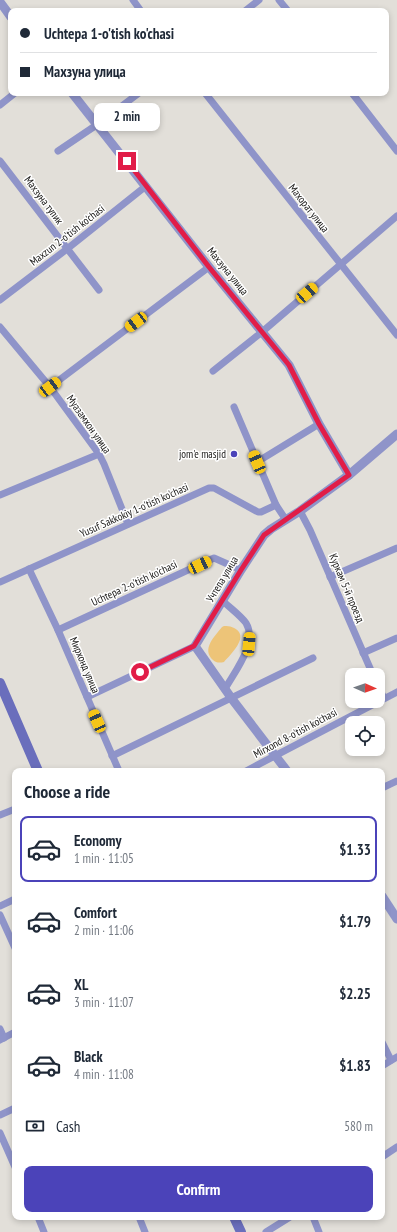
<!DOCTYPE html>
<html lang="en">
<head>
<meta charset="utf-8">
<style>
  body { margin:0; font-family:"PT Sans Narrow",sans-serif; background:#f2f2f3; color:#1f2937; height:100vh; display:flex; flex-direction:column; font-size:15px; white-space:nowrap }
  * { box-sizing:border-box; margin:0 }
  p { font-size:13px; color:#747a83 }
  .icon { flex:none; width:22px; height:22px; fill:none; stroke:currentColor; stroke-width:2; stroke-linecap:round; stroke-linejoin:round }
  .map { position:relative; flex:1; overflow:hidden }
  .drawer { position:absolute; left:12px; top:768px; width:373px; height:452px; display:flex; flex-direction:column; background:#fff; border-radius:8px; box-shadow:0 2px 6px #0003 }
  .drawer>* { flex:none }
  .top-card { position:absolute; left:8px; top:8px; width:381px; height:88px; border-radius:8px; box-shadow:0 2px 6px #0003; display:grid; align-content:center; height:88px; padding:0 12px; background:#fff }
  .needle { width:26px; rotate:92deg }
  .buttons { position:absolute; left:345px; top:668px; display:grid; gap:8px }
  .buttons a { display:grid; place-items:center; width:40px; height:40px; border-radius:8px; background:#fff; box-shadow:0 2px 6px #0003; font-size:20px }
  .end { position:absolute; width:18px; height:18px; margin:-9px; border:5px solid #e11d48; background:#fff; box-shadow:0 0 0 2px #fff }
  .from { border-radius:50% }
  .bubble { position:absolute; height:28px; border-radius:8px; background:#fff; box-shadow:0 2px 6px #0003; font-size:13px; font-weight:700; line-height:28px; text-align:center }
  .car { position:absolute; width:12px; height:24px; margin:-12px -6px; border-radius:5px; box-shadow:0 0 3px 1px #0007; background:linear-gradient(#f5c518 24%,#345 0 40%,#f5c518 0 76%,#345 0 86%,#f5c518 0) }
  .top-card b { display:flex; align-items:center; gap:14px; height:38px; font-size:15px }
  .top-card b+b { border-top:1px solid #e0e1e3 }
  .top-card i { width:10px; height:10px; background:#1f2937 }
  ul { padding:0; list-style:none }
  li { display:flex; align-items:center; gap:12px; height:66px; margin:0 8px 6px; padding:0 4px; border:2px solid transparent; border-radius:8px }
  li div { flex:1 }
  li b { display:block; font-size:15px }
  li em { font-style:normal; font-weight:700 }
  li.current { border-color:#4b43b9 }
  li>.icon { width:36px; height:36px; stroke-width:1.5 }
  h2 { padding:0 12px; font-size:18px; line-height:48px }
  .pay { display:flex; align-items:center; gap:10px; height:44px; padding:0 12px; font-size:15px }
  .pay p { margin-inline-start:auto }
  .primary-button { display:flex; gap:8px; margin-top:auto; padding:8px 12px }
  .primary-button a { flex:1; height:46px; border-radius:8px; background:#4b43b9; color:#fff; font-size:16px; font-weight:700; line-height:46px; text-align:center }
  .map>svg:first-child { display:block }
</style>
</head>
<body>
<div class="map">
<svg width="397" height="1232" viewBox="0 0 397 1232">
  <rect width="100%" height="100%" fill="#e2dfd9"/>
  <!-- green -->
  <path fill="#edc478" d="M 224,626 C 230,626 235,627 239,632 C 245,641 230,655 224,662 C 220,663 216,663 213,660 C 201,649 215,636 222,627 Z"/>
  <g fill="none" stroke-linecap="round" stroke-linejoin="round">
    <!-- minor -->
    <g stroke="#8f94c9" stroke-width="7">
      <polyline points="133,0 141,11"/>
      <polyline points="279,0 288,11"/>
      <polyline points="245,11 259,0"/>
      <polyline points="205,93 397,335"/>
      <polyline points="352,93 397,151"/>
      <polyline points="0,105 15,93"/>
      <polyline points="58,151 98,124 139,93"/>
      <polyline points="0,161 99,290"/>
      <polyline points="0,300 67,249 146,186"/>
      <polyline points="0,327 50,387 99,454 104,464 128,524"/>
      <polyline points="213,371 262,332 397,216"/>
      <polyline points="50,387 209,267"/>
      <polyline points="234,407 276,505 286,520"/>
      <polyline points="257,462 319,424"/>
      <polyline points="0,495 99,454"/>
      <polyline points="300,511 310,530 373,675"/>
      <polyline points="29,569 58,630 119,771"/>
      <polyline points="330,577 397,548"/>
      <polyline points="0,582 209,488 214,488 258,512 261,512 276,505"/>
      <path d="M 223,601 C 230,608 240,615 246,623 C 258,643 235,671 225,689"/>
      <polyline points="58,630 214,558 241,570"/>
      <polyline points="363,653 397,638"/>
      <polyline points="378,686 384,698"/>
      <polyline points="87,697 195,646"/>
      <polyline points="112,756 313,658"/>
      <polyline points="246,771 397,692"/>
      <polyline points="382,788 397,781"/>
      <polyline points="0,815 15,809"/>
      <polyline points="0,906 15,899"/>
      <polyline points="0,915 15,948"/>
      <polyline points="0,1029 4,1038"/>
      <polyline points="0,1040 15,1032"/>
      <polyline points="382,1042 391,1060"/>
      <polyline points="382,1066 397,1057"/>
      <polyline points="0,1115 15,1108"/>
      <polyline points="0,1133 15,1167"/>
      <polyline points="382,1157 397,1147"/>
      <polyline points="38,1217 44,1232"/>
      <polyline points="139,1217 145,1232"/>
      <polyline points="313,1217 319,1232"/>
      <polyline points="266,1232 290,1217"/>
    </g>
    <!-- tertiary -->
    <g stroke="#8f94c9" stroke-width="9">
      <polyline points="0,2 11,17"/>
      <polyline points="72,93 209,267 289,365 319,424 349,475"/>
      <polyline points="287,771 232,699 195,646 241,570 264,535 271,529 300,511 349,475 397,434"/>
      <polyline points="382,896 397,919"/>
    </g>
    <!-- secondary -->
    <g stroke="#6a6ebc" stroke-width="10">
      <polyline points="0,683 38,771"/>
      <polyline points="234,1217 241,1232"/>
    </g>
  </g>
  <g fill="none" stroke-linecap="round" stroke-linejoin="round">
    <!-- route -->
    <polyline stroke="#e11d48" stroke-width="5" points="127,161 209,267 289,365 319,424 349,475 264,535 241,570 194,646 140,672"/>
  </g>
  <!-- markers -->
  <circle fill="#4b43b9" stroke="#fff" stroke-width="1.5" cx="234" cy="454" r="4"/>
  <g text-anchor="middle" stroke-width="3" stroke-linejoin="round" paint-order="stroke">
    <!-- street labels -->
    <g font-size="11" fill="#181715" stroke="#fff">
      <text transform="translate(44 200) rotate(53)" y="4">Махзуна тупик</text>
      <text transform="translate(309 208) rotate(52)" y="4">Махорат улица</text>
      <text transform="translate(67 235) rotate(-38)" y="4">Maxzun 2-o'tish ko'chasi</text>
      <text transform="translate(228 271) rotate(51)" y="4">Махзуна улица</text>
      <text transform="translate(89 424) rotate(55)" y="4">Муазамхон улица</text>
      <text transform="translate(134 510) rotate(-24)" y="4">Yusuf Sakkokiy 1-o'tish ko'chasi</text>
      <text transform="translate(222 579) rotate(-59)" y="4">Учтепа улица</text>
      <text transform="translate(134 583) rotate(-25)" y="4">Uchtepa 2-o'tish ko'chasi</text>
      <text transform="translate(347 588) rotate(67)" y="4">Куркам 5-й проезд</text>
      <text transform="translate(85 665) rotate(67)" y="4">Мирхонд улица</text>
      <text transform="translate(295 733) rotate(-28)" y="4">Mirxond 8-o'tish ko'chasi</text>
    </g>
    <!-- poi labels -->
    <g font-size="11" fill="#181715" stroke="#fff" text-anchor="end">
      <text x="226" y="458">jom'e masjid</text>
    </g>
  </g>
</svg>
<div class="buttons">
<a><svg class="needle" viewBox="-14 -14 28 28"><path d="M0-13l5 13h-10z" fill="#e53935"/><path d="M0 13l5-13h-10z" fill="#747a83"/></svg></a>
<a><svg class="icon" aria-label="locate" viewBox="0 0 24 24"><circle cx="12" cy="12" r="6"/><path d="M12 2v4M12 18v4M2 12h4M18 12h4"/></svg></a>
</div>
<i class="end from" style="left:140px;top:672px"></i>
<i class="end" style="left:127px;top:161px"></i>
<div class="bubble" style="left:94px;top:103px;width:66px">2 min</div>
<i class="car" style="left:307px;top:293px;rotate:49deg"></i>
<i class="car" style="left:136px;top:322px;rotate:233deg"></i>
<i class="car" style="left:50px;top:387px;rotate:53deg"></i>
<i class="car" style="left:257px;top:462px;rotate:337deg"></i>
<i class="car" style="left:200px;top:565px;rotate:65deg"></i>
<i class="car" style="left:249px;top:644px;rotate:5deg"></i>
<i class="car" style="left:97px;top:721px;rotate:336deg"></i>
<div class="top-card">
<b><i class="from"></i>Uchtepa 1-o'tish ko'chasi</b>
<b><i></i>Махзуна улица</b>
</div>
<section class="drawer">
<h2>Choose a ride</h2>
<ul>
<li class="current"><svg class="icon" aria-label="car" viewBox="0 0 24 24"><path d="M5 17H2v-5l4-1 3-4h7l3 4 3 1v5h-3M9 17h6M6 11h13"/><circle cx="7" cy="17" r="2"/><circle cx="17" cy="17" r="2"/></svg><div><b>Economy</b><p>1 min · 11:05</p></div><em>$1.33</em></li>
<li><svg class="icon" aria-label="car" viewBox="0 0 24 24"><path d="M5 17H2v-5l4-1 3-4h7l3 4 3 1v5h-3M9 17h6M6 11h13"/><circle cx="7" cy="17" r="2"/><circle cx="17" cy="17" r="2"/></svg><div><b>Comfort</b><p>2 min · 11:06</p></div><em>$1.79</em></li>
<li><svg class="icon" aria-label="car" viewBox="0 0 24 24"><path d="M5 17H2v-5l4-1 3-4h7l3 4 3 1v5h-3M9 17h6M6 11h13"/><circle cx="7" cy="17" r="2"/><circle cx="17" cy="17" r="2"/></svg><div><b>XL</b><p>3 min · 11:07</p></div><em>$2.25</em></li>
<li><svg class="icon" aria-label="car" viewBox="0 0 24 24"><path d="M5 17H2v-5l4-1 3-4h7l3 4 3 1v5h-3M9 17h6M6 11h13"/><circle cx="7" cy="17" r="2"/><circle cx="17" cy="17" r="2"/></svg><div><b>Black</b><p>4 min · 11:08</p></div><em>$1.83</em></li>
</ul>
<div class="pay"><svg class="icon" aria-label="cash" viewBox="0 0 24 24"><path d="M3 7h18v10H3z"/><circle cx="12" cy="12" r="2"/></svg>Cash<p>580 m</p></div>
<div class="primary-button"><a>Confirm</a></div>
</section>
</div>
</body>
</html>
